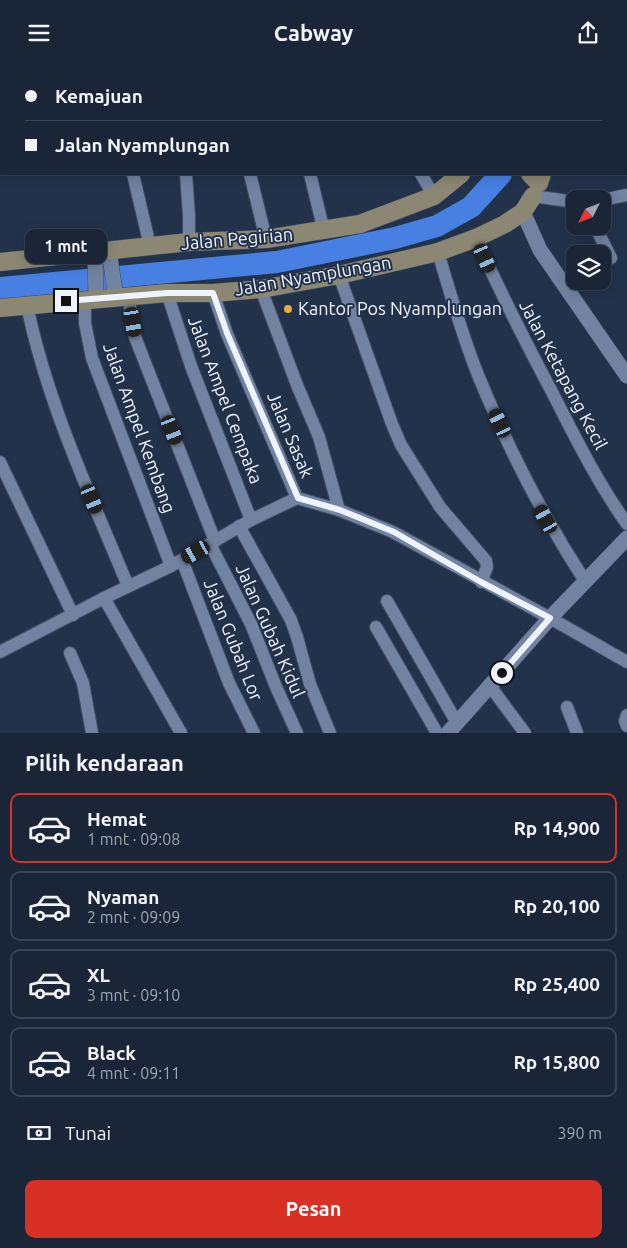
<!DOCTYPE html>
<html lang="id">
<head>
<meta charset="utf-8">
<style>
  body { margin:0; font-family:Ubuntu,sans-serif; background:#273243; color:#f1f3f6; height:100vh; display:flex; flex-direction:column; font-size:19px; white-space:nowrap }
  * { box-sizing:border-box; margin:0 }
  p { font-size:16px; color:#9fa5ae }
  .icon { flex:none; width:28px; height:28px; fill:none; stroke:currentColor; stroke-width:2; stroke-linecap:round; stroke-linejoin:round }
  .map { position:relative; height:668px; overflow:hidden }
  .drawer { display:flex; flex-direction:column; background:#1a2638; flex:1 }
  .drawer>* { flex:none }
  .banner { position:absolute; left:0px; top:0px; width:628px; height:110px; box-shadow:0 2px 12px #0003,0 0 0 1px #384353; display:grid; align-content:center; height:110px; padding:0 25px; background:#1a2638 }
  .needle { width:32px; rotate:228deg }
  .tools { position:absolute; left:566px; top:125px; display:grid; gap:10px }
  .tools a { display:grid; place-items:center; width:45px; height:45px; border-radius:10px; background:#1a2638; box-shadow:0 2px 12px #0003,0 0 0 1px #384353; font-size:25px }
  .end { position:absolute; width:22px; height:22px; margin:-11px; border:6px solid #eef4ff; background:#111; box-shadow:0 0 0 2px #111 }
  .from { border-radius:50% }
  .bubble { position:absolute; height:35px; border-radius:10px; background:#1a2638; box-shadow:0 2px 12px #0003,0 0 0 1px #384353; font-size:16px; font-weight:700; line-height:35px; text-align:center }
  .car { position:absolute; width:15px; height:30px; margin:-15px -8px; border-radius:6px; box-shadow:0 0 4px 1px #0007; background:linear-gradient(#222 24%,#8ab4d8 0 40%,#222 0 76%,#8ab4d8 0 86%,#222 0) }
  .banner b { display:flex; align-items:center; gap:18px; height:48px; font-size:19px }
  .banner b+b { border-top:1px solid #384353 }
  .banner i { width:12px; height:12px; background:#f1f3f6 }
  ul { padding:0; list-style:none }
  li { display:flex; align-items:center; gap:15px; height:70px; margin:0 10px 8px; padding:0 15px; border:2px solid #384353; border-radius:10px }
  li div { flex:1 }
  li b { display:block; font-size:19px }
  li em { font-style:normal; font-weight:700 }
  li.current { border-color:#d93025 }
  li>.icon { width:45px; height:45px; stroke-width:1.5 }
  h2 { padding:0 25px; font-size:22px; line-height:60px }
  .pay { display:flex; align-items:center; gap:12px; height:55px; padding:0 25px; font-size:19px }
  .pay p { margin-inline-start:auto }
  .primary-button { display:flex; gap:10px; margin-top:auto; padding:10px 25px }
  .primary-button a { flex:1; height:58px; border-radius:10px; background:#d93025; color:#fff; font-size:20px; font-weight:700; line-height:58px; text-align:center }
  header { display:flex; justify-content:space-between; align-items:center; height:65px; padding:0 25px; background:#1a2638; font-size:22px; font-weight:700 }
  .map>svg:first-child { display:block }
</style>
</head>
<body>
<header><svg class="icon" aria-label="menu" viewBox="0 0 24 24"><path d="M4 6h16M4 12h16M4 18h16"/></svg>Cabway<svg class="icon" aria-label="share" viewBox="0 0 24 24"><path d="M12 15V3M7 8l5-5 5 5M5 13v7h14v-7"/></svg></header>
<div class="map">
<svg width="627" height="668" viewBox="0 0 627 668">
  <rect width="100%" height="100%" fill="#23324b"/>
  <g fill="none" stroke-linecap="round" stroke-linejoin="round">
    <!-- river -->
    <g stroke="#4780e2" stroke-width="22">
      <polyline points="554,1 555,0"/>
      <polyline points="0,223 277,197 395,173 437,161 471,142 501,109"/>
    </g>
    <defs>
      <g id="minor">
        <polyline points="144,0 144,1"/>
        <polyline points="187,0 188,1"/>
        <polyline points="273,0 274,1"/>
        <polyline points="361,0 362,1"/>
        <polyline points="626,26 627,27"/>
        <polyline points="133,109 150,181"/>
        <polyline points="186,109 189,151 189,177"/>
        <polyline points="250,109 266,174"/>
        <polyline points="310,109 324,166"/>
        <polyline points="421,109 434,131"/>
        <polyline points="533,131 575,137"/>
        <polyline points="602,135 627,130"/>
        <polyline points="595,161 611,193"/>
        <path d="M 476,173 C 499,225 525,276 552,327 C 575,372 597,417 627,459"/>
        <path d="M 438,187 C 450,228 462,270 478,310 C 508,383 542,450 585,516"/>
        <polyline points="339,210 392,359 401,380 440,442 486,496 487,502 481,517"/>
        <polyline points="261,224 297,320 319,372 339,445"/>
        <polyline points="167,228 191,301 251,455"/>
        <polyline points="213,228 227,269 297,433 339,445 393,467 550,553 627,597"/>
        <polyline points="130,231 130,242 135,272 215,476"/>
        <polyline points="85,235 85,258 92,293 171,501"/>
        <path d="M 27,240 C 47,338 90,429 128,521"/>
        <polyline points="0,397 73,550"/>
        <polyline points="239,461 291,555 297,572 310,619 330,668"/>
        <polyline points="210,479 251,559 276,622 297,668"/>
        <polyline points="182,495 229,618 254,668"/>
        <polyline points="104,533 181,668"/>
        <polyline points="387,536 457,658"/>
        <polyline points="376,562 437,668"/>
        <polyline points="0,587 104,533 171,501 251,455 297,433"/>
        <polyline points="70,588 83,618 92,668"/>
        <polyline points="490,621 525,668"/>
        <polyline points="567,642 577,668"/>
        <polyline points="627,650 625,656 627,661"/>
      </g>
      <g id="tertiary">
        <polyline points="451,0 451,1"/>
        <polyline points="523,147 540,185 627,311"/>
        <polyline points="109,186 116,233"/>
        <polyline points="95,187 96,234"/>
        <polyline points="448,668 550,553 627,473"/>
      </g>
      <g id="secondary">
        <polyline points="522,1 522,0"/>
        <polyline points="584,1 585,0"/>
        <polyline points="530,109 539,118 542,109"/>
        <polyline points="0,197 189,177 266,174 360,159 434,131 461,109"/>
        <polyline points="0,243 167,228 213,228 261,224 339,210 438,187 476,173 505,159 523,147 533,131"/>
      </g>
    </defs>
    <!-- minor casing -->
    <use href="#minor" stroke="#414e62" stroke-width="14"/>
    <!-- tertiary casing -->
    <use href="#tertiary" stroke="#414e62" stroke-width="16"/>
    <!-- secondary casing -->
    <use href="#secondary" stroke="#414e62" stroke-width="19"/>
    <!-- minor -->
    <use href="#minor" stroke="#7183a1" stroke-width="12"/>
    <!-- tertiary -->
    <use href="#tertiary" stroke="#7183a1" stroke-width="15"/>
    <!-- secondary -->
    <use href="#secondary" stroke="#8b8773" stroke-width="18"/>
  </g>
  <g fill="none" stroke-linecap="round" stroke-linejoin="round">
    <!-- route -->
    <polyline stroke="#eef4ff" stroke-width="6" points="66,236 167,228 213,228 227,268 298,433 340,445 394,467 481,517 550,553 502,608"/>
  </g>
  <!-- markers -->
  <circle fill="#e6ac36" stroke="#23324b" stroke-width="2" cx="288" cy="244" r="5"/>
  <g text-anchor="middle" stroke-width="4" stroke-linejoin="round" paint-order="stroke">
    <!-- street labels -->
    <g font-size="18" fill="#eef4ff" stroke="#23324b">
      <text transform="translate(237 174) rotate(-5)" y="6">Jalan Pegirian</text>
      <text transform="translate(313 211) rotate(-10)" y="6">Jalan Nyamplungan</text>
      <text transform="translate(563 310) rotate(62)" y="6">Jalan Ketapang Kecil</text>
      <text transform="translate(225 335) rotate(69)" y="6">Jalan Ampel Cempaka</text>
      <text transform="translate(139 363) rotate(70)" y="6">Jalan Ampel Kembang</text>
      <text transform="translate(290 370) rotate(67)" y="6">Jalan Sasak</text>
      <text transform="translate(270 566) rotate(66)" y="6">Jalan Gubah Kidul</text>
      <text transform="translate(233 575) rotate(68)" y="6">Jalan Gubah Lor</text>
    </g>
    <!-- poi labels -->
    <g font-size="18" fill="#eef4ff" stroke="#23324b" text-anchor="start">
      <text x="298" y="250">Kantor Pos Nyamplungan</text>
    </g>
  </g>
</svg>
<div class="tools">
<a><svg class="needle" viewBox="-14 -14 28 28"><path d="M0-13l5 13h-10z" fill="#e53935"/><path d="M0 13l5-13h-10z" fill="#9fa5ae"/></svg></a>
<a><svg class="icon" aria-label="layers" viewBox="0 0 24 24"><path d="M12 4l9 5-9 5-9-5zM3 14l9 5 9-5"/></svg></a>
</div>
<i class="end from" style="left:502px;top:608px"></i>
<i class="end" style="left:66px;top:236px"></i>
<div class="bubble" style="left:25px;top:164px;width:82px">1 mnt</div>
<i class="car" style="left:485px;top:193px;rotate:156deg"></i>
<i class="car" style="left:133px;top:257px;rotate:171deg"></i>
<i class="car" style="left:500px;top:358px;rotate:335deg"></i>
<i class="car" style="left:172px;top:365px;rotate:158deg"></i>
<i class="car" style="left:92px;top:434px;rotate:157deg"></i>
<i class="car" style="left:546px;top:454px;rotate:331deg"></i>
<i class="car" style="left:196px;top:487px;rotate:241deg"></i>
<div class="banner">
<b><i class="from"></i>Kemajuan</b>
<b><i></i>Jalan Nyamplungan</b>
</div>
</div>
<section class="drawer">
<h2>Pilih kendaraan</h2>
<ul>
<li class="current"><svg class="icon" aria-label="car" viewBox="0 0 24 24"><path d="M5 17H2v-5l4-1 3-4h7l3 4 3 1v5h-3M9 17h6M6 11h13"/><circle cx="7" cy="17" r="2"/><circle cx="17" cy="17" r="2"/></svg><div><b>Hemat</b><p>1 mnt · 09:08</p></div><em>Rp 14,900</em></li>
<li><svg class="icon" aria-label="car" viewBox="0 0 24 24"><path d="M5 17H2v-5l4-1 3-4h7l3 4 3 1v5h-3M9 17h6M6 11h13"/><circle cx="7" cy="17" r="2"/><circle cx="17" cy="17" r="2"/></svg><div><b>Nyaman</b><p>2 mnt · 09:09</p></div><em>Rp 20,100</em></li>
<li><svg class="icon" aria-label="car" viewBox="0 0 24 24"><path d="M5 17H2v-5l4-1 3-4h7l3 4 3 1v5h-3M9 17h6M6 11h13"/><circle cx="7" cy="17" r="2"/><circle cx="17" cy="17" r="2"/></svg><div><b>XL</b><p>3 mnt · 09:10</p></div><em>Rp 25,400</em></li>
<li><svg class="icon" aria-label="car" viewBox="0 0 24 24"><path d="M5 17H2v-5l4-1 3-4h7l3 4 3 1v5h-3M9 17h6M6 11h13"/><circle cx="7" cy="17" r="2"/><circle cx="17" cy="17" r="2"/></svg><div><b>Black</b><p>4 mnt · 09:11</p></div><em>Rp 15,800</em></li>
</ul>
<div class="pay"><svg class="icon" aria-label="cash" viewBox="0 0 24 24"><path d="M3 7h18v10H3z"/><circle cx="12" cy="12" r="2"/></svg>Tunai<p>390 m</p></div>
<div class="primary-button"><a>Pesan</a></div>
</section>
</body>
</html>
